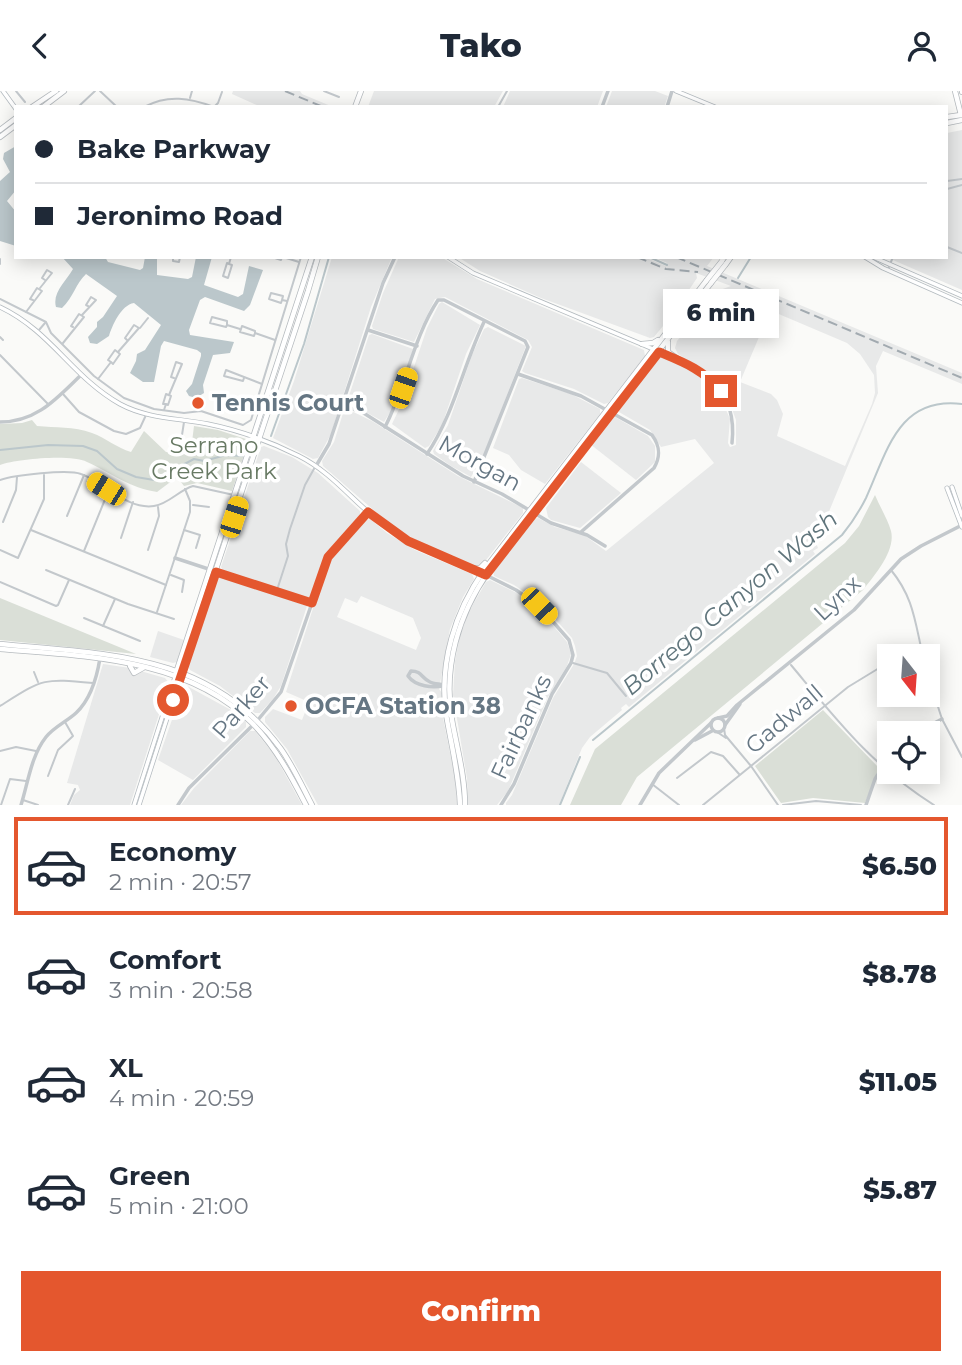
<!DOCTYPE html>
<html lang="en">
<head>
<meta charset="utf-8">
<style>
  body { margin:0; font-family:Montserrat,sans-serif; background:#f6f6f7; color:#1f2937; height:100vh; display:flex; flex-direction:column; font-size:26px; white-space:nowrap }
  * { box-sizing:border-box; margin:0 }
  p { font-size:23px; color:#747a83 }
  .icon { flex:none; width:38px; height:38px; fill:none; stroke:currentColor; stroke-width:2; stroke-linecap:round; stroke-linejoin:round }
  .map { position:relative; height:714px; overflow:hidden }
  .panel { display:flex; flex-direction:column; background:#fff; flex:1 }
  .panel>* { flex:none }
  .guide { position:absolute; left:14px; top:14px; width:934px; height:154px; border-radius:0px; box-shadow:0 4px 18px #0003; display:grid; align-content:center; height:154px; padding:0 21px; background:#fff }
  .needle { width:46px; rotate:163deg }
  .fabs { position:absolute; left:877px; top:553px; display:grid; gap:14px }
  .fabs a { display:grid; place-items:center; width:63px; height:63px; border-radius:0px; background:#fff; box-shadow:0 4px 18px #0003; font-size:35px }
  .end { position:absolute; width:32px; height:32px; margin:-16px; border:9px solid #e4572e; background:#fff; box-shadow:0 0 0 4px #fff }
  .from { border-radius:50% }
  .bubble { position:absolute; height:49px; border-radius:0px; background:#fff; box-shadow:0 4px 18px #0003; font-size:23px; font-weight:800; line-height:49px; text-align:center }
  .car { position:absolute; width:21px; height:42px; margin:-21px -10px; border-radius:9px; box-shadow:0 0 5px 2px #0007; background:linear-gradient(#f5c518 24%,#345 0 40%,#f5c518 0 76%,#345 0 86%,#f5c518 0) }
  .guide b { display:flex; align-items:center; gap:24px; height:66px; font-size:26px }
  .guide b+b { border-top:2px solid #e0e1e3 }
  .guide i { width:18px; height:18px; background:#1f2937 }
  ul { padding:12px 0 0; list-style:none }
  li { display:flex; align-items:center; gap:21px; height:98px; margin:0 14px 10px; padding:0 7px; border:4px solid transparent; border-radius:0px }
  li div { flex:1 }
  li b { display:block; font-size:26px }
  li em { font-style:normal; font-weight:800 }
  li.current { border-color:#e4572e }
  li>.icon { width:63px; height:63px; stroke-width:1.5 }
  .cta { display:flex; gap:14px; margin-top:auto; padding:14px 21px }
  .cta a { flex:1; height:80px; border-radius:0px; background:#e4572e; color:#fff; font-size:28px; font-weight:800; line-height:80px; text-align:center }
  header { display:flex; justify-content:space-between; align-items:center; height:91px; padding:0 21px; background:#fff; font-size:32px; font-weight:800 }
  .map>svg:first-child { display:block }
</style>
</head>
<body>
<header><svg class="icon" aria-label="back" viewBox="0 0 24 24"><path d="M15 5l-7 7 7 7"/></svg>Tako<svg class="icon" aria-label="person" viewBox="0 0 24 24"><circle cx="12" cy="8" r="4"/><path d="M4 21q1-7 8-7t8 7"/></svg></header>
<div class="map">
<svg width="962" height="714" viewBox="0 0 962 714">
  <rect width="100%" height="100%" fill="#fafaf8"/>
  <!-- built -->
  <g fill="#e8e9e9" fill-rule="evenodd">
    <polygon points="233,0 300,0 302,3 333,16 261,16 232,3"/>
    <polygon points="374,0 503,0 494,16 368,16"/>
    <polygon points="510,0 603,0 597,16 503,16"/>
    <polygon points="612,0 655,0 668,5 664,16 606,16"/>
    <polygon points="962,39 962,199 886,166 947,166 947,42"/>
    <polygon points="332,166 392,166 371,216 331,343 318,367 313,368 273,347 294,290"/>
    <polygon points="399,166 441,166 477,188 644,259 645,265 608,312 604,313 574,298 525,282 522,280 532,256 528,249 445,206 435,208 414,251 373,238 372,235 383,202"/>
    <path d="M 458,166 L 644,166 L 666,175 L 667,172 L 653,166 L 714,166 L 707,175 L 962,282 L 962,293 L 883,260 L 876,275 L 878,302 L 816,452 L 818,457 L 813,460 L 815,463 L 629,616 L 626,613 L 621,617 L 622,619 L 590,646 L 582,657 L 559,714 L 506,714 L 506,712 L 512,704 L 553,607 L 574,573 L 577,565 L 575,555 L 572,547 L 541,512 L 514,494 L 494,485 L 493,480 L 533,428 L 538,427 L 555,436 L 584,444 L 606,460 L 714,372 L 695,348 L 661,356 L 650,339 L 619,321 L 619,316 L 657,266 L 663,265 L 696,280 L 717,298 L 730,328 L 728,352 L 730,356 L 736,354 L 736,329 L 725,299 L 714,285 L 678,263 L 675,257 L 677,250 L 720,199 L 731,195 L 696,182 L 697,187 L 672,224 L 654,246 L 650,247 L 541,207 L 480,180 ZM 773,213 L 777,214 L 774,221 L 847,252 L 860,263 L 874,284 L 875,302 L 872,313 L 845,375 L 777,345 L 783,323 L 777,309 L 771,303 L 740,291 Z"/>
    <polygon points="442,211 480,234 466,263 442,334 429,355 425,357 392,333 402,312 427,237 439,213"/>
    <polygon points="488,236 526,255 484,363 471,386 451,375 434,363 433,360 448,334 472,264 484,238"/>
    <polygon points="372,243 413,258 396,312 384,331 347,311 369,244"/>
    <polygon points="522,287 571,303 600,318 600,323 545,393 521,379 509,364 493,357 519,288"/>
    <polygon points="347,318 372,330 458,385 523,417 523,422 483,473 474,475 421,452 393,436 323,375 322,370 334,351 344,319"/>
    <polygon points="615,326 648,345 655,355 655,371 636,389 590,353 611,327"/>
    <polygon points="264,355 292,366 318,382 360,420 360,424 325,466 309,508 223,480 221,476 261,356"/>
    <polygon points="581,371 621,402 580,437 551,429 548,426 546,417"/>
    <path d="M 370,428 L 387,442 L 415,459 L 472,483 L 474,488 L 463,506 L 450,538 L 439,598 L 442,602 L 443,627 L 455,686 L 457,714 L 318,714 L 287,658 L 265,631 L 265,626 L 273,618 L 302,629 L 309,611 L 286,601 L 327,474 L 344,449 L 365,429 ZM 361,505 L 413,527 L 421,547 L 416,559 L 337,526 L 345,507 L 357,512 Z"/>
    <polygon points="221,485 307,515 281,595 273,608 260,622 255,622 220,595 190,579 188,575 217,487"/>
    <polygon points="490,489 521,504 541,520 567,551 571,563 567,575 548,606 508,700 497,714 468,714 467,687 453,604 455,570 459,548 468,522 486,491"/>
    <polygon points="158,540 184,549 177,571 173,572 150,566"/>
    <polygon points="103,573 130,577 165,587 169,592 130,714 70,714 74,704 80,699 78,694 67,692"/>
    <polygon points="187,595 231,619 246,631 246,636 193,689 158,669 183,597"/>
    <polygon points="250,640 255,640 274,663 302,714 181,714 194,697"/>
  </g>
  <!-- green -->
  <g fill="#dadfd7">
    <path d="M 32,329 L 37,335 C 56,337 73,335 92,342 C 106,347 117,357 131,361 L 144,340 L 166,361 L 179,362 L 192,351 L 194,335 L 218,339 L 246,348 L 248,352 L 232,400 L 197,392 L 184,395 L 177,386 L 157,401 C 130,397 111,382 87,371 C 71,363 17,368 0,374 L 0,333 L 22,332 Z"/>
    <path d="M 875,404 C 880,416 888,429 891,440 C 896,460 874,485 863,499 L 637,686 L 621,714 L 570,714 L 595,658 L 845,452 L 859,435 Z"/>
    <polygon points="0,507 136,563 0,549"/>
    <polygon points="823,619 879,677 865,712 813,707 781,712 755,675"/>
  </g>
  <!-- water -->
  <g fill="#bbc7cb">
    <polygon points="16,55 16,99 7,110 16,121 16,155 0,150 0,90 10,81 3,68 4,62"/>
    <path d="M 62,166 L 105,166 L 108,171 L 140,179 L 143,177 L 145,166 L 157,166 L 157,184 L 188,188 L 192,186 L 196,166 L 212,166 L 204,194 L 238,206 L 243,203 L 249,175 L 263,179 L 250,214 L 244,220 L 205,206 L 200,209 L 189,239 L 190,244 L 234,251 L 230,262 L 213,264 L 203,294 L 204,302 L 196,307 L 189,305 L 186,300 L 192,293 L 201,265 L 201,262 L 197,259 L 164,250 L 161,255 L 154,291 L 143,291 L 130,282 L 136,270 L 137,263 L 145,259 L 161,234 L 134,212 C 121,214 112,235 109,245 L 97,253 L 90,252 L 88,246 L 97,236 L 97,231 L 103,226 L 117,205 L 86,183 C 76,192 73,207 62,217 L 56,216 C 52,202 66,190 73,178 Z"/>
  </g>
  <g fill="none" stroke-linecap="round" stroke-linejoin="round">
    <!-- stream -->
    <g stroke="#bbc7cb" stroke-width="2">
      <polyline points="649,166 667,174"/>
      <polyline points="738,187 751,166"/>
      <polyline points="271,345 304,253 329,166"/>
      <polyline points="0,359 48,354 83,355 97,360 117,378 136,386 154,389 194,368 204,370 226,364 242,365"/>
      <path d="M 593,649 L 842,444 C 851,433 859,421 866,407 C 887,361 898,305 962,313"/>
      <polyline points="560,714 580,666"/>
    </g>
    <defs>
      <g id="secondary">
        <polyline points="3,0 16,18"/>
        <polyline points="676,0 715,16"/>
        <polyline points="448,166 473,182 653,258"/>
        <polyline points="865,166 883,177 962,212"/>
        <polyline points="873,166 962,205"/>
        <path d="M 0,216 C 51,240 72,286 120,313 C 148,328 178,327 208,333 C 238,339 271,351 299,365 C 333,382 355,413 385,435 C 414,457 448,469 481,482"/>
        <polyline points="952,396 962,425"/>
        <polyline points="947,397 962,436"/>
        <polyline points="134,714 175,586"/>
        <polyline points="139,714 180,587"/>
      </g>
      <g id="primary">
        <polyline points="955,0 961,24"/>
        <polyline points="962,0 962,1"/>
        <polyline points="32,16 56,0"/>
        <polyline points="43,16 64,0"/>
        <polyline points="355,16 361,0"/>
        <polyline points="947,26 961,24"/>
        <polyline points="947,32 962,29"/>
        <polyline points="0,39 16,27"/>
        <polyline points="0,46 16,34"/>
        <polyline points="726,173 731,166"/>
        <polyline points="668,251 668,261 678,268"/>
        <polyline points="642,253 653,252 658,249"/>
        <polyline points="467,477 480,477 485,472"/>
        <path d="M 0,553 C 107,563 211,562 281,658 C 293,675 302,695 312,714"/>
        <path d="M 0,558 C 86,565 188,567 253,633 C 276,657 291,685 306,714"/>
        <polyline points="130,575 134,582 143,577"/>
        <polyline points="175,585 312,166"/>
        <polyline points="180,587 308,200 318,166"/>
        <path d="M 460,714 C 459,683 451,653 446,623 C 439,571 455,521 484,479 L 706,190"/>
        <path d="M 465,714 C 465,685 457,657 452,629 C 443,576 458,524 489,480 L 711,192"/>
      </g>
    </defs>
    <!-- secondary casing -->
    <use href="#secondary" stroke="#b3babf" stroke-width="5"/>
    <!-- primary casing -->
    <use href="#primary" stroke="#b5babe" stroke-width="6"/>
    <!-- minor -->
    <g stroke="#c3c8cc" stroke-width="2">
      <polyline points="16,0 25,11"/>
      <polyline points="100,0 117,16"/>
      <polyline points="324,0 339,6"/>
      <polyline points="190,7 192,0"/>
      <polyline points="78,16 95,0"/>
      <path d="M 144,16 C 168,3 190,7 214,16 L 218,12 L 222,1"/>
      <polyline points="498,16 507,0"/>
      <polyline points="947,90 962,88"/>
      <polyline points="947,98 962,94"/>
      <polyline points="947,156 962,162"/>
      <polyline points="173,166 173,170 179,171 180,166"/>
      <polyline points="272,166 281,169 282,166"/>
      <polyline points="283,166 299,171"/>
      <polyline points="0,168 0,173"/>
      <polyline points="229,173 227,172 223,185 228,187 232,174 229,173 231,166"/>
      <polyline points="888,178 893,166"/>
      <polyline points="40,197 52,182 47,179 42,187 45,189"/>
      <polyline points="0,208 46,231 51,242 94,285 124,307 154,318 184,322 201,320 243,334 251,329 301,166"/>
      <polyline points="282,209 281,212 269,208 271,202 283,205 282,209 287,210"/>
      <polyline points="26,221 42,200 37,197 30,208 33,209"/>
      <polyline points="82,224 96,209 91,206 86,214 88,215"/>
      <polyline points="227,234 226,236 210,232 212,226 227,230 227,234 240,238"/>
      <polyline points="140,237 148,227"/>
      <polyline points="39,239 45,232"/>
      <polyline points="255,242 254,245 240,241 242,235 255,240 255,242 275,249"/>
      <polyline points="0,246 3,249"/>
      <polyline points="63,252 84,226 79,223 71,235 73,236"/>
      <polyline points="118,261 139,237 134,234 125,247 127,249"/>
      <polyline points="0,264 48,313"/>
      <polyline points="244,287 243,290 224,285 226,279 262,293"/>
      <polyline points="98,288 111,271 113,273 120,263 115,259 108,269 111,271"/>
      <polyline points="63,303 79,321 114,340 126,343 140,337 146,324"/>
      <polyline points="169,304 182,273 176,271 171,286 174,287"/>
      <polyline points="164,319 166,313 163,313 166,303 171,305 168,314 166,313"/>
      <polyline points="176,348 182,344 184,331"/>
      <path d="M 0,389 C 14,384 68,378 81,383 C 105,391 126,419 154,415 C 169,413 179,399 193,395 L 234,404"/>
      <polyline points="193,414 209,416"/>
      <polyline points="67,425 84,384"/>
      <polyline points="3,431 16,399 17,386"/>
      <polyline points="31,439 166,494"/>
      <polyline points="184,439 200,444 196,457"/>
      <polyline points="121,447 133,411"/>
      <polyline points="0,459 18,467 44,408 44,384"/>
      <polyline points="148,459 159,425 158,416"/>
      <polyline points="84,460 108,401"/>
      <polyline points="46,479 128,513 174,528"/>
      <path d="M 891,479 C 914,507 915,532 923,565"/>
      <polyline points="171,484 184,489 182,501"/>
      <polyline points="0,491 56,515 58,514 69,489"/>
      <polyline points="277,499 288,465 286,453 290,438 305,394 315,376"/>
      <polyline points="157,521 190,421 190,410 185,398"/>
      <polyline points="84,527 140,550"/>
      <polyline points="103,535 115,508"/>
      <polyline points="904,565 921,560"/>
      <polyline points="573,572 607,582 626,605"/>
      <path d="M 791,574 C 837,629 872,675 934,714"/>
      <polyline points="34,581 38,591"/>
      <polyline points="928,585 942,628 962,666"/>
      <path d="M 0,615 C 43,588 42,587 93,592"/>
      <polyline points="724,637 725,644 751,675 778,714"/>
      <polyline points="717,641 726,647"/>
      <polyline points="0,660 16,656 36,660"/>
      <polyline points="48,685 58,659 73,645 65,631"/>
      <polyline points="677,687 711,661 723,665 739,683"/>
      <polyline points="652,693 679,714"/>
      <polyline points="23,709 38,714"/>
      <polyline points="1,714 10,688 26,690"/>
      <polyline points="68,714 75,698"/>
      <polyline points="703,714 848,596 889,571"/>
      <polyline points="783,714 816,710 861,714"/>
    </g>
    <!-- tertiary -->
    <g stroke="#c3c8cc" stroke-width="3.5">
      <polyline points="602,16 608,0"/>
      <polyline points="667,16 672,0"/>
      <polyline points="368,239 417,255"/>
      <path d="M 659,261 C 703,279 738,296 732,352"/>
      <path d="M 518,283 L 581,305 L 652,344 C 660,355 661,365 654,377 L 581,441"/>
      <polyline points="341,314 362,321 463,385 502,403 551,432 587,444 605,455"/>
      <path d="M 0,331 C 37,331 57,307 81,284"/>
      <path d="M 385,336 C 406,295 413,247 438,209 L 444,209 L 525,250 L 528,256 L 474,391"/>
      <path d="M 427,363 C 454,323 463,275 484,231"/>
      <polyline points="316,375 329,353 383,192 395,166"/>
      <polyline points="175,467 312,512"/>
      <polyline points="486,484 516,499 539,515 569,549 573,564 571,572 552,603 514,693 501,714"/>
      <path d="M 445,594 C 433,598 415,595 408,585 L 411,580 C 422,580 421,587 430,591 C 434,593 442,593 447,595"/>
      <circle cx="718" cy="634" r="7"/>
      <polyline points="718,627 727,625 737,614 854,519 901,468 921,455 962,434"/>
      <polyline points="725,634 740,613"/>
      <polyline points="915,642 942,628"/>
      <polyline points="695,649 712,640"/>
      <path d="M 21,714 C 28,692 31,665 46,646 C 54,636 66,631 76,622 C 91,608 97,586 100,567"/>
      <polyline points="178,714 189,697 257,630 281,601 328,466 368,421"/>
      <polyline points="640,714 659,682 711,632"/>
      <polyline points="866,714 875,688 889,666"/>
    </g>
    <!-- secondary -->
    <use href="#secondary" stroke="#fff" stroke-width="3.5"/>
    <!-- primary -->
    <use href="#primary" stroke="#fff" stroke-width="4.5"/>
    <!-- rail -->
    <g stroke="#a2aab0" stroke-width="2" stroke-dasharray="10 5" stroke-linecap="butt">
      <polyline points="285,0 323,16"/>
      <polyline points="637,166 666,178 698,181"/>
      <polyline points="676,166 962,287"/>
    </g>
    <defs>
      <g id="primary-bridge">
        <polyline points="706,190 722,170"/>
        <polyline points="711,192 726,173"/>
      </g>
    </defs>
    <!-- primary-bridge casing -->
    <use href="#primary-bridge" stroke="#b5babe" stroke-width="6" stroke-linecap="butt"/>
    <!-- primary-bridge -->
    <use href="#primary-bridge" stroke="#fff" stroke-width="4.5"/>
  </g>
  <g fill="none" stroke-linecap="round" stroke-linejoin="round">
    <!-- route -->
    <path stroke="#e4572e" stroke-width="9" d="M 173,609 L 216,481 L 312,512 L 328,466 L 368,421 L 408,450 L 486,484 L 659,261 C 683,271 704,279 721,300"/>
  </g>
  <!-- markers -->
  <g fill="#e4572e" stroke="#fff" stroke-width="2.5">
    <circle cx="198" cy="312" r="7"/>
    <circle cx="291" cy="615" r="7"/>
  </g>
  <g text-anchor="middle" stroke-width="7" stroke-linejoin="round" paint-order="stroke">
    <!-- poi labels -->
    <g font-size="23" font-weight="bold" fill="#657683" stroke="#fff" text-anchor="start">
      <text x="212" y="320">Tennis Court</text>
      <text x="305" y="623">OCFA Station 38</text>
    </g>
    <!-- park labels -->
    <g font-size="23" fill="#687a64" stroke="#fff">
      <text x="214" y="362">Serrano<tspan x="214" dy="26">Creek Park</tspan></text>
    </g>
    <!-- street labels -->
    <g font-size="23" fill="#657683" stroke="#fff">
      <text transform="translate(480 372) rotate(29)" y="8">Morgan</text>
      <text transform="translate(837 507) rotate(-43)" y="8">Lynx</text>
      <text transform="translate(241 616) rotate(-49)" y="8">Parker</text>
      <text transform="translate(784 628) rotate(-40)" y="8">Gadwall</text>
      <text transform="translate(521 636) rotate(-65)" y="8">Fairbanks</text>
    </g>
    <!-- water labels -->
    <g font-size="24" font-style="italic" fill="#60757c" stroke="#fff">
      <text transform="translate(730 512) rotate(-40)" y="8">Borrego Canyon Wash</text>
    </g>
  </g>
</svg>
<div class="fabs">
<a><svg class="needle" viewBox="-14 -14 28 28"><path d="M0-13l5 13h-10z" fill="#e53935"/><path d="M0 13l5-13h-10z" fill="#747a83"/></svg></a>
<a><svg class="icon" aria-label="locate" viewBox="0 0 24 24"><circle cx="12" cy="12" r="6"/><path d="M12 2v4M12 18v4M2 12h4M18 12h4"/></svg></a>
</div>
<i class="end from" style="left:173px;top:609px"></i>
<i class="end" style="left:721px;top:300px"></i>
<div class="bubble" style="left:663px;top:198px;width:116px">6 min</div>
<i class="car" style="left:403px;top:297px;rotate:19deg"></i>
<i class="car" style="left:106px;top:398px;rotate:302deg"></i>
<i class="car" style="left:234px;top:426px;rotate:18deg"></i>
<i class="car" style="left:539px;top:515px;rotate:136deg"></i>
<div class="guide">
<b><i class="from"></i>Bake Parkway</b>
<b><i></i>Jeronimo Road</b>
</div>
</div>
<section class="panel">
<ul>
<li class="current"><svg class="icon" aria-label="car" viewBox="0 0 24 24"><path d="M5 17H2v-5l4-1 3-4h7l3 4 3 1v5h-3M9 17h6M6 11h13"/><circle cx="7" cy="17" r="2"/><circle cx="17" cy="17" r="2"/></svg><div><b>Economy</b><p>2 min · 20:57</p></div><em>$6.50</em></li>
<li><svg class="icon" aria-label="car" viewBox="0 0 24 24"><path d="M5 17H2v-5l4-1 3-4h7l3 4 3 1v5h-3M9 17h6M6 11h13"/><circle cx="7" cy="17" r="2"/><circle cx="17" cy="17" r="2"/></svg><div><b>Comfort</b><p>3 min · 20:58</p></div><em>$8.78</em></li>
<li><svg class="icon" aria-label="car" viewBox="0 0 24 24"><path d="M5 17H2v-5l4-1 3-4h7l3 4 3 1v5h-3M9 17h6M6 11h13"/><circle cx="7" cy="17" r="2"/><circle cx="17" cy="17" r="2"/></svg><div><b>XL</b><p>4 min · 20:59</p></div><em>$11.05</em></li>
<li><svg class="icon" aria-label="car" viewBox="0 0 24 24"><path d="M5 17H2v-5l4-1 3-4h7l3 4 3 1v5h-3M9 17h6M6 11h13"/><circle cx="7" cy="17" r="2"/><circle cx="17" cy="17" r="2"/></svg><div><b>Green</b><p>5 min · 21:00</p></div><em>$5.87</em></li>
</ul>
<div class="cta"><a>Confirm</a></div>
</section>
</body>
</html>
